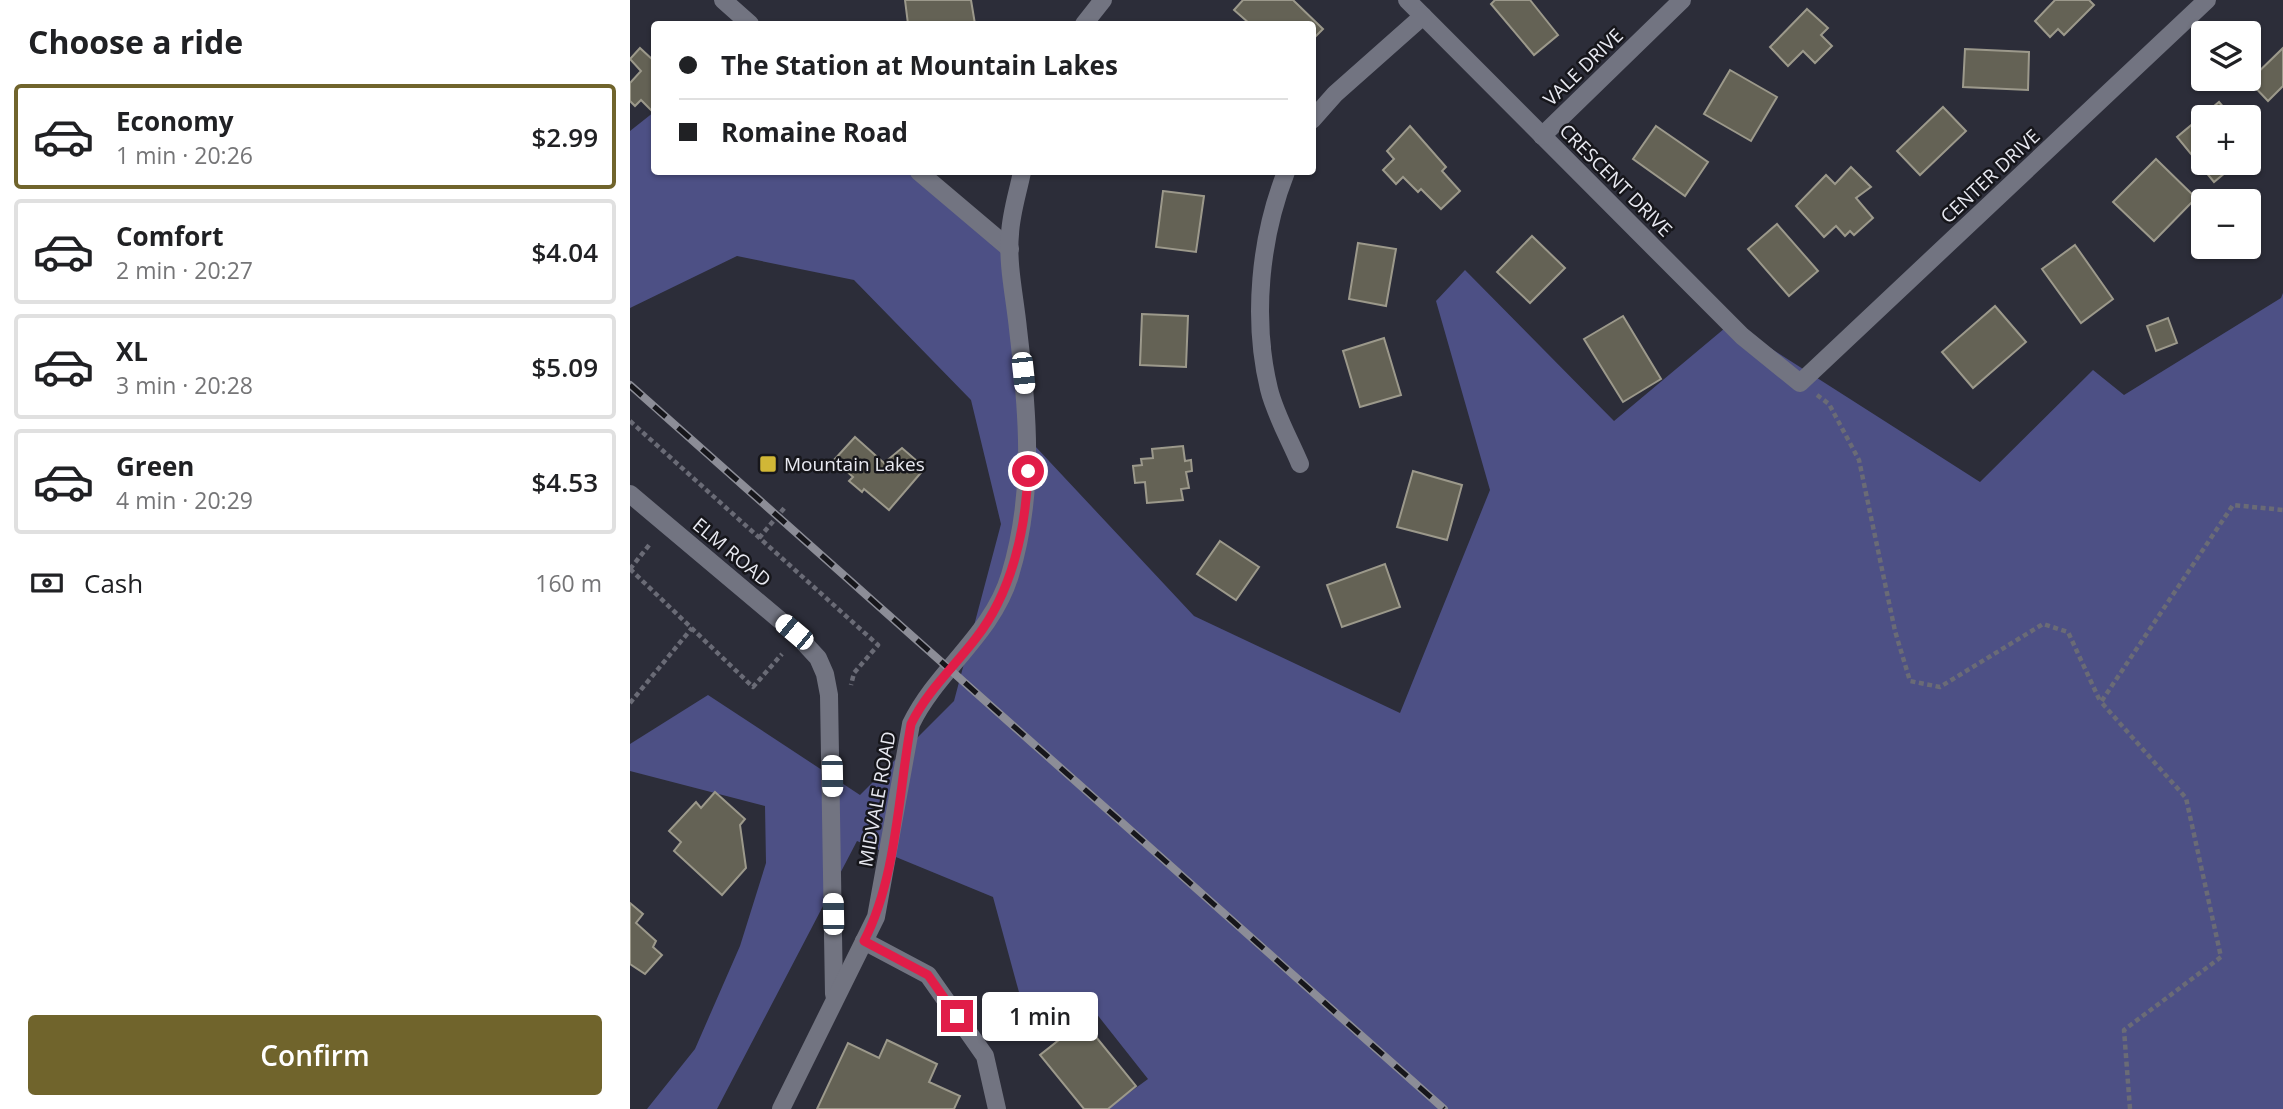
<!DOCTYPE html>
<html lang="en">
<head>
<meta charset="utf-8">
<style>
  body { margin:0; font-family:"Open Sans",sans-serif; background:#f2f2f2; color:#202124; height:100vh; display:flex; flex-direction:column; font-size:26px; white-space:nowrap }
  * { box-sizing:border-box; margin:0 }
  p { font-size:23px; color:#757577 }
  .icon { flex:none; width:38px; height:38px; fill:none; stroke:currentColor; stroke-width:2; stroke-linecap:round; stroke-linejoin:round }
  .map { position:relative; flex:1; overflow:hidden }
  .details { display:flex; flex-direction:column; background:#fff; width:630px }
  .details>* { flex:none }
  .hud { position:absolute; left:21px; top:21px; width:665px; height:154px; border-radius:7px; box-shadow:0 2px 5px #0004; display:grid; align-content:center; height:154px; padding:0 28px; background:#fff }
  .tools { position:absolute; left:1561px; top:21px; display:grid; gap:14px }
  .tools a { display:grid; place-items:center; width:70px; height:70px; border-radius:7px; background:#fff; box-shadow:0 2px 5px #0004; font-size:35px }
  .end { position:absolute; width:32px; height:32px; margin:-16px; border:9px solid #e11d48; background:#fff; box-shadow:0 0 0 4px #fff }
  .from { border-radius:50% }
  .bubble { position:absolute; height:49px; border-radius:7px; background:#fff; box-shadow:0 2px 5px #0004; font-size:23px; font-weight:600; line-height:49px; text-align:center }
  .car { position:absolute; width:21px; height:42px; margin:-21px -10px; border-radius:9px; box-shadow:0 0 5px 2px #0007; background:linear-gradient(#fff 24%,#345 0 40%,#fff 0 76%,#345 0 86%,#fff 0) }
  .hud b { display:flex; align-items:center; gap:24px; height:66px; font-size:26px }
  .hud b+b { border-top:2px solid #e0e0e0 }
  .hud i { width:18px; height:18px; background:#202124 }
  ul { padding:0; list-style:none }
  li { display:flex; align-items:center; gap:21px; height:105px; margin:0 14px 10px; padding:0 14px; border:4px solid #e0e0e0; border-radius:7px }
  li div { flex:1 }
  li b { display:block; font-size:26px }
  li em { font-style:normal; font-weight:600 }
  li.current { border-color:#70642c }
  li>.icon { width:63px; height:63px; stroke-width:1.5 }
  h2 { padding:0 28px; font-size:32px; line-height:84px }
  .pay { display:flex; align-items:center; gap:18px; height:77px; padding:0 28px; font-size:26px }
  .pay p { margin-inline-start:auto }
  .action { display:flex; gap:14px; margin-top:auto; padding:14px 28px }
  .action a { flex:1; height:80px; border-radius:7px; background:#70642c; color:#fff; font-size:28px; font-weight:600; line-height:80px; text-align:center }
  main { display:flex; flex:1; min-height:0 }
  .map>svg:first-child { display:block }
</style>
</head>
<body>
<main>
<section class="details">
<h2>Choose a ride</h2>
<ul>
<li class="current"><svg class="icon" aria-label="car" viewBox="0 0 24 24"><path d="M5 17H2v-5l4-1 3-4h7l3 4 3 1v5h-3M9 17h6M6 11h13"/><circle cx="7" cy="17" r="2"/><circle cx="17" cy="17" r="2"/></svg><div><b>Economy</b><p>1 min · 20:26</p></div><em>$2.99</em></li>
<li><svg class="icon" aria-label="car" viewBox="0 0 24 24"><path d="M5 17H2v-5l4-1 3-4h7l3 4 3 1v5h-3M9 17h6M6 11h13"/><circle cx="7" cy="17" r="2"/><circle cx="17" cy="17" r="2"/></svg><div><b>Comfort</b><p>2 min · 20:27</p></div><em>$4.04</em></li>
<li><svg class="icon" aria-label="car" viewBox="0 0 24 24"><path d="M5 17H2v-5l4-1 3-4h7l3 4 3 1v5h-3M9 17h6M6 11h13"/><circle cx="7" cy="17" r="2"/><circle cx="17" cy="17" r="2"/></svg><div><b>XL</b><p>3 min · 20:28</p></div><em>$5.09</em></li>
<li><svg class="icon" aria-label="car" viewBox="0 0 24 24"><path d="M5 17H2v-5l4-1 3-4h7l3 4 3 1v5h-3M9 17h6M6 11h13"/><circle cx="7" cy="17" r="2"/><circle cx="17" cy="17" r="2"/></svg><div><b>Green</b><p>4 min · 20:29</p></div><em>$4.53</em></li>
</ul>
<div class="pay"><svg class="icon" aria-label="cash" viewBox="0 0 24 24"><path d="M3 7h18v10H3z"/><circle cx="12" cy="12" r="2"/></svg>Cash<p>160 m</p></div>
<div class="action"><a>Confirm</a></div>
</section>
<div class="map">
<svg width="1653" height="1109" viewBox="0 0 1653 1109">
  <rect width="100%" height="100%" fill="#2c2d39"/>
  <!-- green -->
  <polygon fill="#4d5085" points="24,112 24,172 301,172 376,237 404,445 564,616 770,713 860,490 806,301 835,270 984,421 1101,323 1350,482 1463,370 1494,395 1651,298 1653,293 1653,1109 477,1109 518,1079 458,1003 402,1040 363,897 227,841 87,1109 17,1109 65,1049 110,946 136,863 135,806 0,771 0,744 78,695 230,795 324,701 371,524 341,400 224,280 107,256 0,308 0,131"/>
  <!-- building -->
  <g fill="#646255" stroke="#9c998b" stroke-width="2">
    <polygon points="275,0 341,0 345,24 278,24"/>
    <polygon points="613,0 663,0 693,29 682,40 682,24 620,24 604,10"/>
    <polygon points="865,0 900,0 928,35 904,55 861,4"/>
    <polygon points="1425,0 1459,0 1464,5 1434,35 1428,29 1420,37 1405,21"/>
    <polygon points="1177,9 1198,28 1191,35 1202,46 1185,63 1173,51 1158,66 1140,47"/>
    <polygon points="10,48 24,61 24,113 11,100 5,106 0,101 0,83 11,71 0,59"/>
    <polygon points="1653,48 1653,86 1638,101 1619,81"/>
    <polygon points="1335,49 1399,52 1398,90 1333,87"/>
    <polygon points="1100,70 1147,97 1121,141 1074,114"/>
    <polygon points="1589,102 1602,117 1573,117 1573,163 1607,163 1584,182 1547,137"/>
    <polygon points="1313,107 1336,131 1290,175 1267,151"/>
    <polygon points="780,126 816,167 812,171 830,191 811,209 791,189 788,192 773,177 766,184 753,170 764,159 757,151"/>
    <polygon points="1026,126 1078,162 1055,196 1003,159"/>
    <polygon points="1619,138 1626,146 1619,153"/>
    <polygon points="1526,159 1566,198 1524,241 1483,202"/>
    <polygon points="1221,167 1241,187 1226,198 1243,218 1224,235 1220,231 1215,236 1206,226 1194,237 1166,206 1196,175 1205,184"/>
    <polygon points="533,191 574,196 566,252 526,247"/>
    <polygon points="1147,224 1188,271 1159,296 1118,249"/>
    <polygon points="902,236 935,268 900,303 867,272"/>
    <polygon points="728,243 766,249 756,306 719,299"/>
    <polygon points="1445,245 1483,299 1451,323 1412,269"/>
    <polygon points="1365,306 1396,342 1343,388 1312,352"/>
    <polygon points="512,314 558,316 556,367 510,365"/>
    <polygon points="993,316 1031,379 993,402 954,339"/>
    <polygon points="1538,318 1547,343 1526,351 1517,326"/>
    <polygon points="754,338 771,395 730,407 713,351"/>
    <polygon points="225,437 254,463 272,448 295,468 259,510 234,489 232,492 219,481 223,477 204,460"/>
    <polygon points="553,446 555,461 561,460 562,471 556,472 559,488 551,489 553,500 517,503 515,482 505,483 503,466 512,465 511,459 523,458 522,449"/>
    <polygon points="783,471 832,485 817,540 767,527"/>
    <polygon points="590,541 629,567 606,600 567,574"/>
    <polygon points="755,564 770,607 712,627 697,585"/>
    <polygon points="85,792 115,819 110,825 116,868 92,895 44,851 51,842 39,831 66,802 71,808"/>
    <polygon points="0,903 13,914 6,923 26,941 23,947 32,955 15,974 0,964"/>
    <polygon points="453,1021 506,1086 478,1109 454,1109 410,1055"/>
    <polygon points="257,1040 307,1064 299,1082 330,1096 324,1109 187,1109 218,1043 249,1058"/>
  </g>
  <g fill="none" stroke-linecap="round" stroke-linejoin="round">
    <!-- path -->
    <g stroke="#6a6b76" stroke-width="4.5" stroke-dasharray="5 3.5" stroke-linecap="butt">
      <polyline points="1187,395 1199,404 1229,460 1265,631 1280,681 1310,687 1413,624 1438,632 1470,701"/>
      <polyline points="0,421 248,645 224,673 221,685"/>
      <polyline points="129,538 156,506"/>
      <polyline points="0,569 123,687 152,654"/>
      <polyline points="0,569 20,544"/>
      <polyline points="0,703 62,628"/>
      <polyline points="1500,1109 1494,1030 1591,957 1556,798 1471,702 1603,505 1653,510"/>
    </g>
    <!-- minor -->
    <g stroke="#727481" stroke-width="18">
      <polyline points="93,0 120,24"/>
      <polyline points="777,0 1112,336 1170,383 1577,0"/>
      <polyline points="454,24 473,0"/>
      <polyline points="682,120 705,94 793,16"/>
      <polyline points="912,136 1052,0"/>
      <polyline points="289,172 380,249"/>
      <path d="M 656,172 C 630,238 622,319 639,389 C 645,414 660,440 670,464"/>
      <polyline points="0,494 164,632 188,658 195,674 199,695 204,994"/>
      <polyline points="234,941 298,975 355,1056 367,1109"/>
      <path d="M 151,1109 L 246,917 L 281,724 C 307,670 362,635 380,575 C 405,493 398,413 388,329 C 385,298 377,264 380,234 C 381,213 388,192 392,172"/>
    </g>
    <defs>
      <polyline id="rail" points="0,385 814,1109"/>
    </defs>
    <!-- rail casing -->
    <use href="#rail" stroke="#8c8d97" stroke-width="8"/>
    <!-- rail -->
    <use href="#rail" stroke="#16161b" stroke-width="5" stroke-dasharray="16" stroke-linecap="butt"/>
  </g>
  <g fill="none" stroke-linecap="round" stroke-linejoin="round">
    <!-- route -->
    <path stroke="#e11d48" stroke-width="9" d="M 327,1016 L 298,975 L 234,941 C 267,877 268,795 281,724 C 297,691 324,667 346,638 C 382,592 396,529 398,471"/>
  </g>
  <!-- markers -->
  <rect fill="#d1b736" stroke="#16161b" stroke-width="2.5" x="129" y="455" width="18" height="18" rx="3.5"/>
  <g text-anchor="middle" stroke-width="5" stroke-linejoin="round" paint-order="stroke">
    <!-- street labels -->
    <g font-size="19" fill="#e8e9f1" stroke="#16161b">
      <text transform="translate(953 67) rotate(-44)" y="7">VALE DRIVE</text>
      <text transform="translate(1360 176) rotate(-43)" y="7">CENTER DRIVE</text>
      <text transform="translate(986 180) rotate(45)" y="7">CRESCENT DRIVE</text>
      <text transform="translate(102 552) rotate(40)" y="7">ELM ROAD</text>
      <text transform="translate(247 799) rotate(-80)" y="7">MIDVALE ROAD</text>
    </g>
    <!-- poi labels -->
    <g font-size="19" fill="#e8e9f1" stroke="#16161b" text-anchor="start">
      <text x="154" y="471">Mountain Lakes</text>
    </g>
  </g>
</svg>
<div class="tools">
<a><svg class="icon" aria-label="layers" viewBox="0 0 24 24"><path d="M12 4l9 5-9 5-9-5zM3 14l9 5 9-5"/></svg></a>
<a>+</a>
<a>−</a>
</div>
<i class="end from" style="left:398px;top:471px"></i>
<i class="end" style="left:327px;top:1016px"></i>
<div class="bubble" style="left:352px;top:992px;width:116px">1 min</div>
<i class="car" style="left:393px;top:373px;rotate:174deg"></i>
<i class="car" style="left:164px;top:632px;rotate:310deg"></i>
<i class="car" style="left:202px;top:776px;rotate:179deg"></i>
<i class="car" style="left:203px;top:914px;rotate:359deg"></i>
<div class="hud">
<b><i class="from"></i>The Station at Mountain Lakes</b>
<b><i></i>Romaine Road</b>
</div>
</div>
</main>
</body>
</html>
